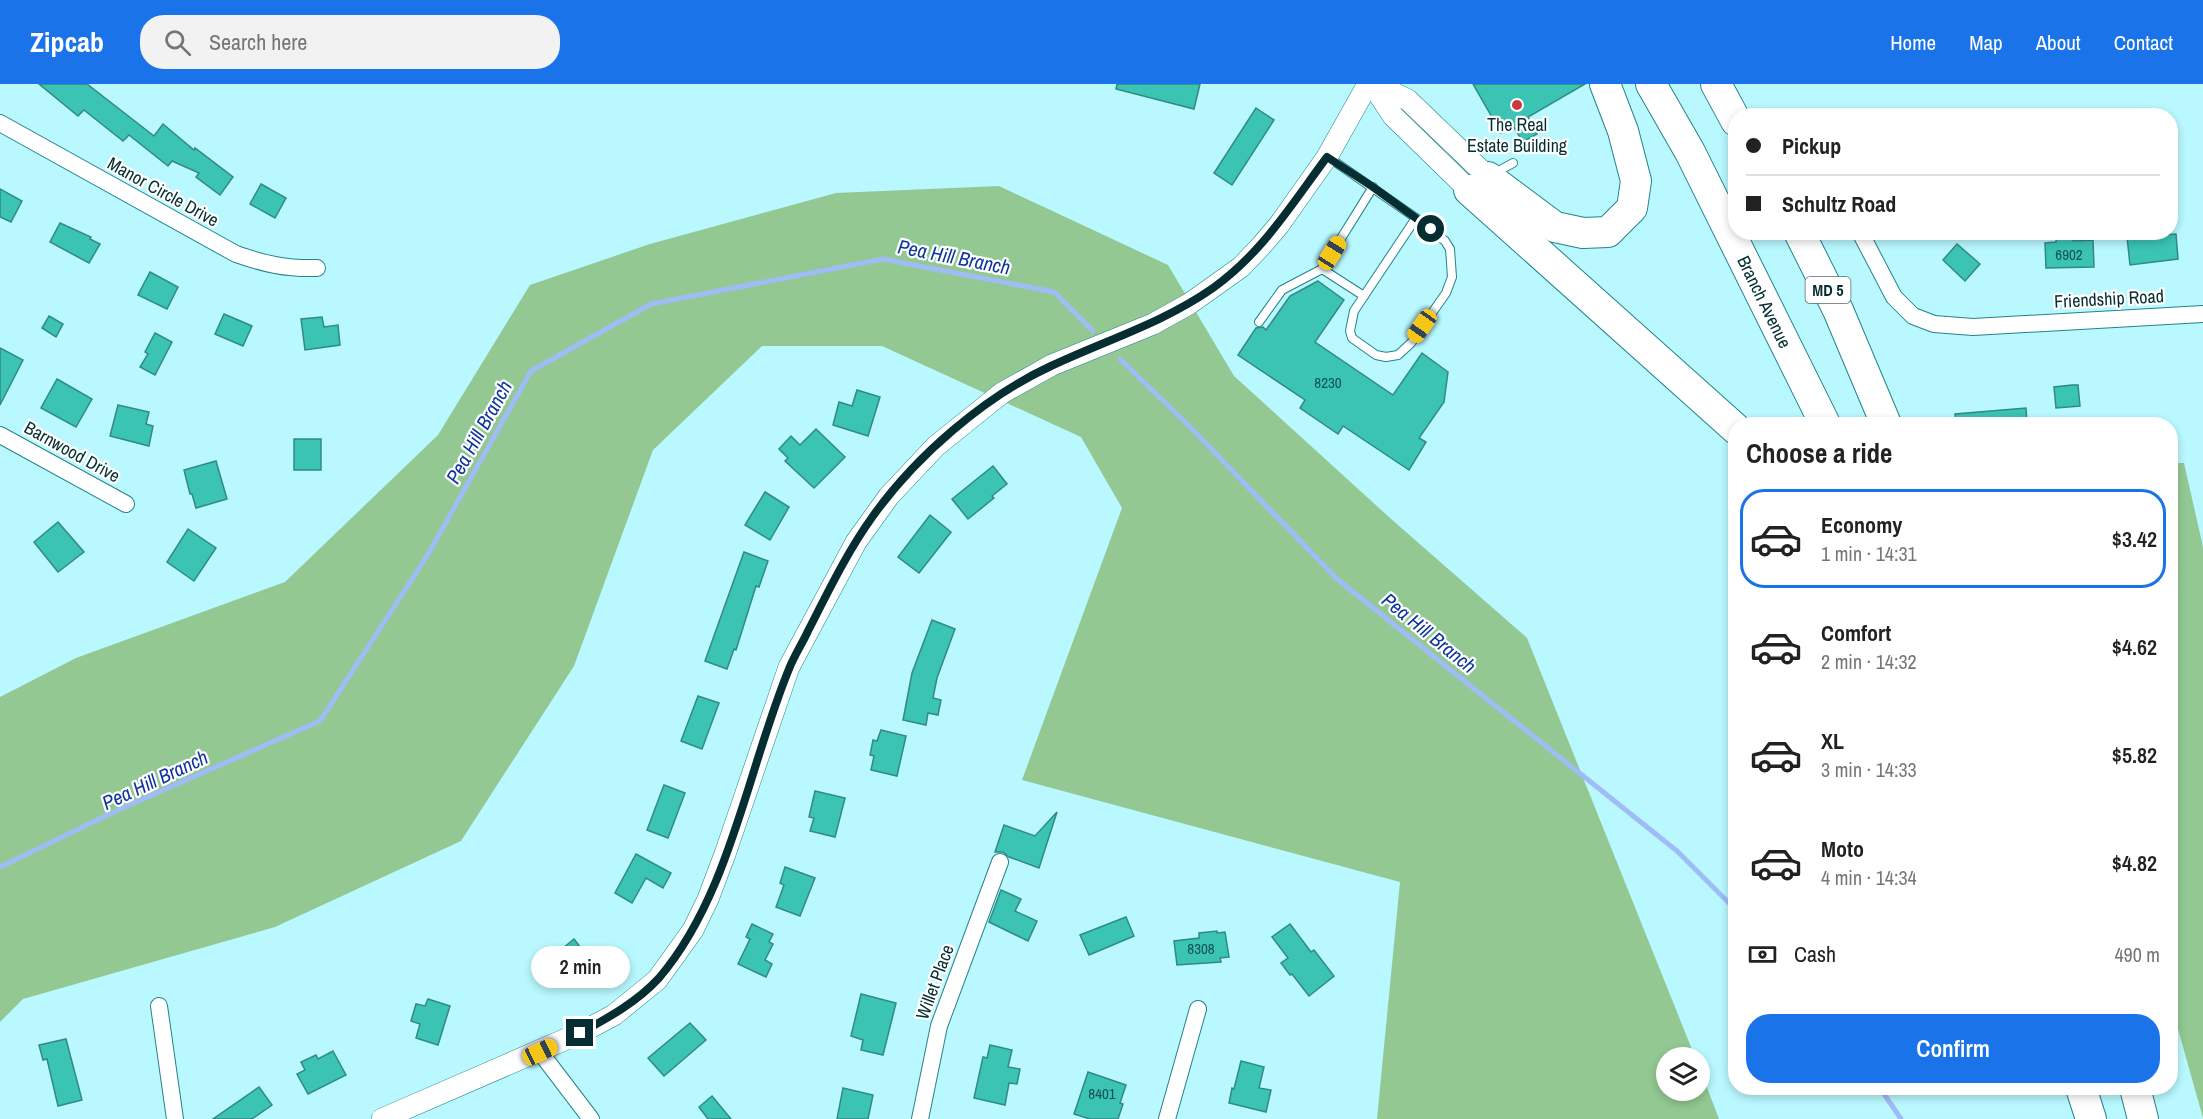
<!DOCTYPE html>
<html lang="en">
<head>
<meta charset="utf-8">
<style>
  body { margin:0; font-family:"Archivo Narrow",sans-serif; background:#f2f2f2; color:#222; height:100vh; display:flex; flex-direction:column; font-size:22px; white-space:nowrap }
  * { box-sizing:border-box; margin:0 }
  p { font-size:20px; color:#767676 }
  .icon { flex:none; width:33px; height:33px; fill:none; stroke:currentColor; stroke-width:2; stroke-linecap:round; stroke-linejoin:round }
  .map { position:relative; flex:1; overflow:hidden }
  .side { position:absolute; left:1728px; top:333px; width:450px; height:678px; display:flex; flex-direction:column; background:#fff; border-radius:24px; box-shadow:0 3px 9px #0003 }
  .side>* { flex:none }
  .hud { position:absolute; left:1728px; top:24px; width:450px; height:132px; border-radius:24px; box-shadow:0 3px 9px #0003; display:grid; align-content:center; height:132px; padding:0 18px; background:#fff }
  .buttons { position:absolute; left:1656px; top:963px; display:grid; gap:12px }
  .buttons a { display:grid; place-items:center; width:54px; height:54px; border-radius:50%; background:#fff; box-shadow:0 3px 9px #0003; font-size:30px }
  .end { position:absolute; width:27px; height:27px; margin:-14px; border:8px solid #062e32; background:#fff; box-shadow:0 0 0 3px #fff }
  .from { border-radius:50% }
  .bubble { position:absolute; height:42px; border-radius:21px; background:#fff; box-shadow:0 3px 9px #0003; font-size:20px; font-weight:600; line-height:42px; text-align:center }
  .car { position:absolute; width:18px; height:36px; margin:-18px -9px; border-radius:8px; box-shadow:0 0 4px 2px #0007; background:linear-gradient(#f5c518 24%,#345 0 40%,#f5c518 0 76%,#345 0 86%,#f5c518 0) }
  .hud b { display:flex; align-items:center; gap:21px; height:57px; font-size:22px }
  .hud b+b { border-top:2px solid #e0e0e0 }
  .hud i { width:15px; height:15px; background:#222 }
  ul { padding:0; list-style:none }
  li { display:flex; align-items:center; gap:18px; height:99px; margin:0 12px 9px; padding:0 6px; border:3px solid transparent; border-radius:24px }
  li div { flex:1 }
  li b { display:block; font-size:22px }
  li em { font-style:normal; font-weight:600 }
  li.active { border-color:#1a73e8 }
  li>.icon { width:54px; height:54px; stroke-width:1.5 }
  h2 { padding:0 18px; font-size:27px; line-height:72px }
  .pay { display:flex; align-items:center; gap:15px; height:66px; padding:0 18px; font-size:22px }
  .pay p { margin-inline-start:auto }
  .button { display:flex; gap:12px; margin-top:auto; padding:12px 18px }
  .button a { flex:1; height:69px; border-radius:24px; background:#1a73e8; color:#fff; font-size:24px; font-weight:600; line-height:69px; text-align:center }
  header { display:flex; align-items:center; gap:36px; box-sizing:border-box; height:84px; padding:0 30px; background:#1a73e8; color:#fff }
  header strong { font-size:28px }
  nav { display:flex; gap:33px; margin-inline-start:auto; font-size:21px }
  .search { width:420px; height:54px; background:#f2f2f2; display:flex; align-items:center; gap:15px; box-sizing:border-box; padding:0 21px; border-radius:24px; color:#767676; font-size:22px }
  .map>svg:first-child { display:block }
</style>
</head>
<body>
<header>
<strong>Zipcab</strong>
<div class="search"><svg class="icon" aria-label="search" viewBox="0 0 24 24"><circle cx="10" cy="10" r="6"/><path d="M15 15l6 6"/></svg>Search here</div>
<nav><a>Home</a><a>Map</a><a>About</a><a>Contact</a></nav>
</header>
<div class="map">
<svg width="2203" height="1035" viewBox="0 0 2203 1035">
  <rect width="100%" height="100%" fill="#b8f8fe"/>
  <!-- green -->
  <g fill="#93c892">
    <polygon points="999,102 1168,181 1234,292 1390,434 1527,554 1695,973 1666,974 1666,1006 1700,1006 1700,985 1719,1035 1377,1035 1400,798 1022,696 1122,424 1081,353 882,262 762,262 653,366 574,582 461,757 275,843 23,915 0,938 0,613 76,574 285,498 438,351 530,201 650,160 836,109"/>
    <polygon points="2170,379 2184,379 2203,463 2203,1034 2171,920"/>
  </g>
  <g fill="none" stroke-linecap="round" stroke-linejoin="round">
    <!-- stream -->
    <g stroke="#a0bcf6" stroke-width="5">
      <polyline points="1120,275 1189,342 1337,495 1677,767 1736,826"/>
      <polyline points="0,783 118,726 320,637 427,472 531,287 651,220 883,175 1054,208 1093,247"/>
      <polyline points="1880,1004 1901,1035"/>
    </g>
  </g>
  <!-- building -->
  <g fill="#3bc3b4" stroke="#318b80" stroke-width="1.5">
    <polygon points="39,0 87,0 154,52 163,40 194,66 195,64 233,93 220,111 196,93 199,89 172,77 168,82 129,51 123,57 84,26 78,32"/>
    <polygon points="1117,0 1200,0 1194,25 1116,5"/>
    <polygon points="1473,0 1585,0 1528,33 1537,50 1523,58 1513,42 1501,49"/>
    <polygon points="1256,24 1274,36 1232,101 1214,89"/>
    <polygon points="261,100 286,114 275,134 250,120"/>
    <polygon points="0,105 22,117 11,138 0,133"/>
    <polygon points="60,139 91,153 90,155 100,160 89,179 50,158"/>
    <polygon points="2073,149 2073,157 2093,156 2094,183 2046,184 2045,159 2056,158 2056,150"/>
    <polygon points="2176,150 2178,175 2130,181 2127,153"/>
    <polygon points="1957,160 1980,180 1965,197 1943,176"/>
    <polygon points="150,188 178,203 167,225 138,211"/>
    <polygon points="1318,197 1344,216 1315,258 1393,311 1422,269 1448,288 1444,318 1419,354 1426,358 1409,386 1343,342 1338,350 1300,324 1305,316 1238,271 1256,244 1263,243 1266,246 1290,212"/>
    <polygon points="224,230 252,242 243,262 215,250"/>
    <polygon points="49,232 63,240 56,253 42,244"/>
    <polygon points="322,233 324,243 338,241 340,261 305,266 301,235"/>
    <polygon points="155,249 172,258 155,291 140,283 148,270 145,268"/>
    <polygon points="0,264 23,276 0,321"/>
    <polygon points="57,295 92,315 76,343 41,324"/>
    <polygon points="2072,301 2078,301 2080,322 2056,324 2054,303"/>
    <polygon points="857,306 880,313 868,352 833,341 839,318 852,322"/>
    <polygon points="118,321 149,328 146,340 153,342 149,362 110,352"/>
    <polygon points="2026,324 2027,340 1956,340 1955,330"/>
    <polygon points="816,345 845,373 814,404 785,377 788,374 779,365 791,352 800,361"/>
    <rect x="294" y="355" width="27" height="31"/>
    <polygon points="216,377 227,415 196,424 192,410 190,410 184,386"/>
    <polygon points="993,382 1007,400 992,412 994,414 968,435 952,415"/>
    <polygon points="765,408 789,423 770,456 745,441"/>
    <polygon points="930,431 951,448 919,489 898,473"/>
    <polygon points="58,438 84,468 58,488 34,458"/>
    <polygon points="188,445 216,464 194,497 167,478"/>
    <polygon points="744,468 768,477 759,503 756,502 736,566 734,565 727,585 705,577"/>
    <polygon points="932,536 955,545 937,594 933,614 941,616 938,631 928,629 926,641 903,636 912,589"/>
    <polygon points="698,612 719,619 702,665 681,657"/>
    <polygon points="881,646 906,652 897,692 871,686 874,672 870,671 873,656 877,657"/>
    <polygon points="664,701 685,709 668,754 647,746"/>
    <polygon points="815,707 845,714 835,753 810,747 814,734 809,733"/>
    <polygon points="1057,728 1039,784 1009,773 1003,768 995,768 1004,741 1035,752"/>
    <polygon points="636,770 671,789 663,804 646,794 632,819 615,809"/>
    <polygon points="785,783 815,794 800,832 776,823 784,801 780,799"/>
    <polygon points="1001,806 1021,815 1015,827 1037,837 1028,857 989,838"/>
    <polygon points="1126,833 1134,852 1089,871 1080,851"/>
    <polygon points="752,840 773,850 769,858 773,860 765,876 772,880 766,893 738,880 750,855 746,853"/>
    <polygon points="1290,840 1311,868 1314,866 1334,892 1309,912 1292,890 1290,891 1281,879 1288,874 1272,853"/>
    <polygon points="1217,847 1217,849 1225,848 1229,873 1220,874 1221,878 1177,881 1174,857 1199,854 1199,849"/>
    <polygon points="574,855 600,889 589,896 579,883 553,903 539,884"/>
    <polygon points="861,910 896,919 883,971 861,966 863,956 851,952"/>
    <polygon points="428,915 450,922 438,961 416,954 420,940 411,937 416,920 425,922"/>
    <polygon points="690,939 706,956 664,992 648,974"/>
    <polygon points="66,955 82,1016 58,1022 47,975 43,976 39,961"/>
    <polygon points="990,961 1012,966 1008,983 1020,985 1017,1000 1009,999 1005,1021 974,1014 983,973 987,974"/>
    <polygon points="333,967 346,991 308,1010 297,990 305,986 301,978 316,971 318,975"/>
    <polygon points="1241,977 1264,983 1259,1004 1271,1006 1266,1028 1229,1019 1232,1004 1234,1005"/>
    <polygon points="1088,988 1126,1001 1120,1019 1123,1020 1118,1035 1090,1035 1074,1030"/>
    <polygon points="259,1003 272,1021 252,1035 213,1035"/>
    <polygon points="843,1004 873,1011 868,1035 837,1035"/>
    <polygon points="712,1012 731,1035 708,1035 699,1023"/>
  </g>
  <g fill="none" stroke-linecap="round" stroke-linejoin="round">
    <defs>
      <g id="service">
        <polyline points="1328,73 1416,134 1445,157 1450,165 1452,193 1446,209 1411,259 1398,271 1386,273 1376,271 1352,254 1350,247 1354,227 1416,134"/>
        <polyline points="1495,89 1513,79"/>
        <polyline points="1364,212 1322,185 1373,103"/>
        <polyline points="1259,238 1282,206 1322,185"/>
      </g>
      <g id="minor">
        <path d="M 0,39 L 236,170 C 265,180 286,185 317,184"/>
        <polyline points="1860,148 1894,213 1913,232 1934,240 1973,243 2203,230"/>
        <polyline points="0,351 126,420"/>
        <polyline points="159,922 175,1035"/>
        <polyline points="540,968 591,1035"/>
        <polyline points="920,1035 939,942 1000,778"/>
        <polyline points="1167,1035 1198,925"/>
      </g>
      <g id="tertiary">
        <polyline points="1372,0 1393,32 1469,106"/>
        <polyline points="1376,0 1408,16 1488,93"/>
        <polyline points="382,1035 580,949 614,931 657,896 693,846 708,815 725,770 789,583 856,458 889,412 936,362 1002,309 1052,281 1153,240 1189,220 1241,183 1261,162 1279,141 1327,73 1368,0"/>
      </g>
      <g id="motorway">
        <polyline points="1651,0 1690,68 1825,340"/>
        <polyline points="1716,0 1736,37"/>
        <polyline points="1488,93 1555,143 1583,149 1608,148 1632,124 1636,97 1623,47 1605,0"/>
        <polyline points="1469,106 1736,345"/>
        <polyline points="1799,148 1838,226 1886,340"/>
        <polyline points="2081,1004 2091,1035"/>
        <polyline points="2135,1004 2143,1035"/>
      </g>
    </defs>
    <!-- service casing -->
    <use href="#service" stroke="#24838c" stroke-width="10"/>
    <!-- minor casing -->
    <use href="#minor" stroke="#24838c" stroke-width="18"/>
    <!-- tertiary casing -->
    <use href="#tertiary" stroke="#24838c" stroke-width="22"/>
    <!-- motorway casing -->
    <use href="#motorway" stroke="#24838c" stroke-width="32"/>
    <!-- service -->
    <use href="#service" stroke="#fff" stroke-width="8"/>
    <!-- minor -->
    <use href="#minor" stroke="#fff" stroke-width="16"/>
    <!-- tertiary -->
    <use href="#tertiary" stroke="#fff" stroke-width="21"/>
    <!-- motorway -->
    <use href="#motorway" stroke="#fff" stroke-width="30"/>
  </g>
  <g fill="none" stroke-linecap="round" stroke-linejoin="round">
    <!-- route -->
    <path stroke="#062e32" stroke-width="8" d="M 580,949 C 608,934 637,918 659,894 C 730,811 748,684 789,585 C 794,572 802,560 808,547 C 828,508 847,468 873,432 C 916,372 984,313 1051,282 C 1106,256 1163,239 1213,204 C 1263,168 1291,121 1327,73 L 1373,103 L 1431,145"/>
  </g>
  <!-- markers -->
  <circle fill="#c93a3c" stroke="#fff" stroke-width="2" cx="1517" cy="21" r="6"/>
  <g text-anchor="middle" stroke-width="4.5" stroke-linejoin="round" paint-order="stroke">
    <!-- number labels -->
    <g font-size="15" fill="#135352">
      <text x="2069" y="176">6902</text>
      <text x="1328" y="304">8230</text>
      <text x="1201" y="870">8308</text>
      <text x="1102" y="1015">8401</text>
    </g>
    <!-- shield labels -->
    <rect fill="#fff" stroke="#516d70" stroke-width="1.5" x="1805.5" y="193" width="45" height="26" rx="4.5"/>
    <g font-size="16" font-weight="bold" fill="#062e32">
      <text x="1828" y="212">MD 5</text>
    </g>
    <!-- poi labels -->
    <g font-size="18" fill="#062e32" stroke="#fff">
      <text x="1517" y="47">The Real<tspan x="1517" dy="21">Estate Building</tspan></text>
    </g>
    <!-- street labels -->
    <g font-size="18" fill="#062e32" stroke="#fff">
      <text transform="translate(163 108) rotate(29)" y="6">Manor Circle Drive</text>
      <text transform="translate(2109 215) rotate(-3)" y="6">Friendship Road</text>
      <text transform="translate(1764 218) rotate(64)" y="6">Branch Avenue</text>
      <text transform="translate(72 368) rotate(29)" y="6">Barnwood Drive</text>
      <text transform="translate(935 898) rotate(-70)" y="6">Willet Place</text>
    </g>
    <!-- water labels -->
    <g font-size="20" font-style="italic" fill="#0f349e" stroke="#fff">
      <text transform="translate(954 173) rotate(11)" y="7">Pea Hill Branch</text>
      <text transform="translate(479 348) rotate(-61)" y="7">Pea Hill Branch</text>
      <text transform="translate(1429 549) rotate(39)" y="7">Pea Hill Branch</text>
      <text transform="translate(155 696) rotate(-25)" y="7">Pea Hill Branch</text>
    </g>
  </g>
</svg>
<div class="buttons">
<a><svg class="icon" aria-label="layers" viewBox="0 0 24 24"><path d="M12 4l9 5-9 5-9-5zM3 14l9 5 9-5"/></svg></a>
</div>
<i class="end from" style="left:1431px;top:145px"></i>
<i class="end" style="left:580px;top:949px"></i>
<div class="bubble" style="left:531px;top:862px;width:99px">2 min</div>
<i class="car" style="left:1332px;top:169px;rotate:32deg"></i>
<i class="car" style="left:1422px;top:242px;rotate:215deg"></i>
<i class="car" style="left:540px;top:968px;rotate:65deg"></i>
<div class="hud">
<b><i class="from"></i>Pickup</b>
<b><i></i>Schultz Road</b>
</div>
<section class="side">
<h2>Choose a ride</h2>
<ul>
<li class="active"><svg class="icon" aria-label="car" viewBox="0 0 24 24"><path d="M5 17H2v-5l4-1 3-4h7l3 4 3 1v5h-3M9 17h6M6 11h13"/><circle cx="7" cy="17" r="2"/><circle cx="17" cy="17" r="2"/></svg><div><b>Economy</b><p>1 min · 14:31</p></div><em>$3.42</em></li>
<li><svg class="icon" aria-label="car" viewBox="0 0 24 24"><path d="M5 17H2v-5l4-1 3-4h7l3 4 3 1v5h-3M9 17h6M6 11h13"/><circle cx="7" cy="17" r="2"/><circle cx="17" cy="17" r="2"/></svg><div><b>Comfort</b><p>2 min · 14:32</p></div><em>$4.62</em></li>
<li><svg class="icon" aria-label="car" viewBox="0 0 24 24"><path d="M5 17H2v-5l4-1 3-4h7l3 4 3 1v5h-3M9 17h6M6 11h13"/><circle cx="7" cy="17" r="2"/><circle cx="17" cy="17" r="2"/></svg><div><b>XL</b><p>3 min · 14:33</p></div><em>$5.82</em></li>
<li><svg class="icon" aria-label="car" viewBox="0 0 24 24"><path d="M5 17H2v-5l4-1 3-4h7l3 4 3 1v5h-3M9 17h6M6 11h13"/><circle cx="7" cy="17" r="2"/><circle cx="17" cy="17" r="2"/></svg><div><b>Moto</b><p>4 min · 14:34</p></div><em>$4.82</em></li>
</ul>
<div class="pay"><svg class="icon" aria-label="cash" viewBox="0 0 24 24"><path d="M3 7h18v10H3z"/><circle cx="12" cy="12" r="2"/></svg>Cash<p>490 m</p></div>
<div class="button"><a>Confirm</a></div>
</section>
</div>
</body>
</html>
